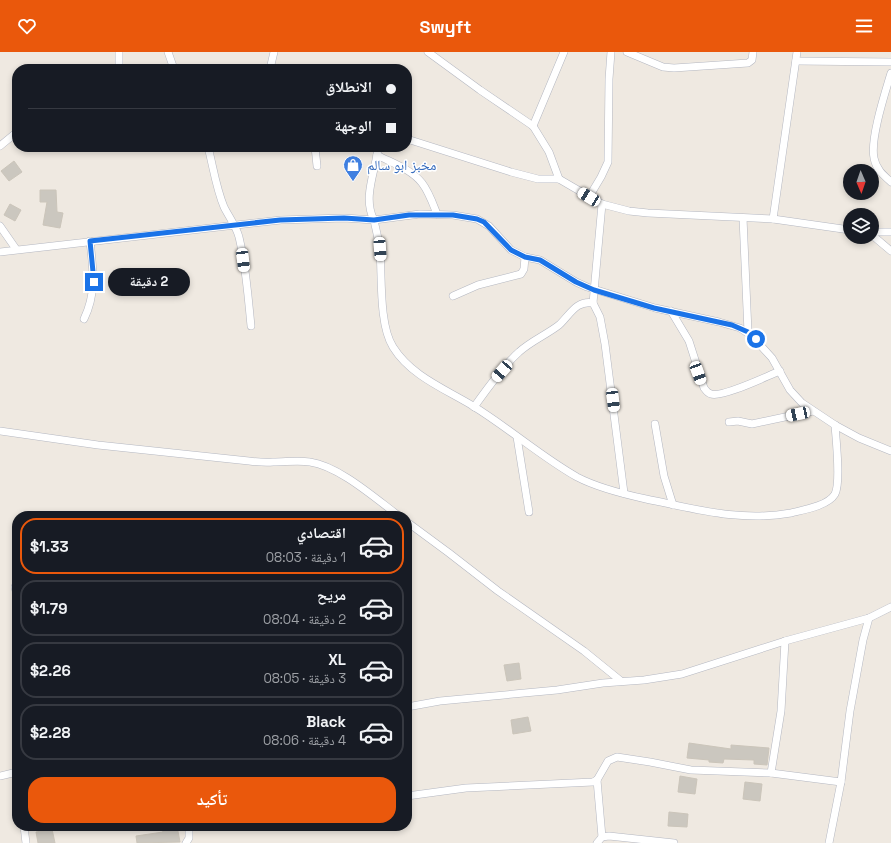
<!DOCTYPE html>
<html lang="ar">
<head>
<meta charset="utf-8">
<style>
  body { margin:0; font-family:"Space Grotesk","Noto Naskh Arabic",sans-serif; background:#20242c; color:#f1f3f6; direction:rtl; height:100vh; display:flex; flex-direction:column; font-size:15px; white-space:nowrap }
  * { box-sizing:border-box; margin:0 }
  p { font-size:13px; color:#9ea1a6 }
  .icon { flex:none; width:22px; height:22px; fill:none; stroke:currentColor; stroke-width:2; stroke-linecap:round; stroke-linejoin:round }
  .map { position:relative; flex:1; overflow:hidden; direction:ltr }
  .panel { position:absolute; left:12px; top:459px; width:400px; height:320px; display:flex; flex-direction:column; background:#171b24; border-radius:16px; box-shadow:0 2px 6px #0003; direction:rtl }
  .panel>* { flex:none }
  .top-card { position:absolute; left:12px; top:12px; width:400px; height:88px; border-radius:16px; box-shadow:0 2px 6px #0003; direction:rtl; display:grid; align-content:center; height:88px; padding:0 16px; background:#171b24 }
  .needle { width:26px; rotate:178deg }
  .fabs { position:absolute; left:843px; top:112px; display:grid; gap:8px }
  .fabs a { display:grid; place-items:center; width:36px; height:36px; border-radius:50%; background:#171b24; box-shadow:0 2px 6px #0003; font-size:20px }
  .end { position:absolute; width:18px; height:18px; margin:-9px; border:5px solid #1a73e8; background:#fff; box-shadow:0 0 0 2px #fff }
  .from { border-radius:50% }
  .bubble { position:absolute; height:28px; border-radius:14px; background:#171b24; box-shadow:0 2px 6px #0003; font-size:13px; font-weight:700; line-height:28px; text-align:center; direction:rtl }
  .car { position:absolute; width:12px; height:24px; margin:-12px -6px; border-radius:5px; box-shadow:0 0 3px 1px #0007; background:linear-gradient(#fff 24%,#345 0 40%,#fff 0 76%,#345 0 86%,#fff 0) }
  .top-card b { display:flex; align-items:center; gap:14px; height:38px; font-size:15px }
  .top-card b+b { border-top:1px solid #363941 }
  .top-card i { width:10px; height:10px; background:#f1f3f6 }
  ul { padding:7px 0 0; list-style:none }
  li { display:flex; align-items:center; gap:12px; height:56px; margin:0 8px 6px; padding:0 8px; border:2px solid #363941; border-radius:16px }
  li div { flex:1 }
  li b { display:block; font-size:15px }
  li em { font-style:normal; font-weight:700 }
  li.selected { border-color:#ea580c }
  li>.icon { width:36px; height:36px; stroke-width:1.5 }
  .action { display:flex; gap:8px; margin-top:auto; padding:8px 16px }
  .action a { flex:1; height:46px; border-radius:16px; background:#ea580c; color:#fff; font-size:16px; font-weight:700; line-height:46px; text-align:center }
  header { display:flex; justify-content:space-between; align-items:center; height:52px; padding:0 16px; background:#ea580c; color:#fff; font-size:18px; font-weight:700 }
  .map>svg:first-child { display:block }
</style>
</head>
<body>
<header><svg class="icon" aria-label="menu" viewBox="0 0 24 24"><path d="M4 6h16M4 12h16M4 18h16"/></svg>Swyft<svg class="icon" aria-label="heart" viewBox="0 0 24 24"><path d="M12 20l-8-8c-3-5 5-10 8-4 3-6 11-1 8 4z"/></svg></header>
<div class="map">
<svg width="891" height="791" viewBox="0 0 891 791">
  <rect width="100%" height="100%" fill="#efe9e1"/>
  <!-- building -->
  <g fill="#cbc7bf" stroke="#cbc5ba">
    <polygon points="14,109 22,120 9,129 1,119"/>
    <polygon points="40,138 56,138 57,160 63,161 60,176 43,173 47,150 40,150"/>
    <polygon points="10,152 21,158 15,169 4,163"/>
    <polygon points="519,611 521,627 507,629 504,613"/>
    <polygon points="528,665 531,679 513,682 511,668"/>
    <polygon points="689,691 731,697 731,693 769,696 767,713 754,712 754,708 724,707 723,711 709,710 709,708 687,706"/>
    <polygon points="680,724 697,727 695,742 678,740"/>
    <polygon points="745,730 762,732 760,749 743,747"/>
    <polygon points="669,760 688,762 687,775 668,774"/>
    <polygon points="177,774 180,790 137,791 136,784 163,780 162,776"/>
    <polygon points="52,777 55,791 38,791 36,780"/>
  </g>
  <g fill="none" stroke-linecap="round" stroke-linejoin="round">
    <defs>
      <g id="minor">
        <polyline points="168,0 174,17"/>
        <polyline points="428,0 480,38 533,74 549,100 559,127 602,152 629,159 648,161 773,167 850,178"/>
        <polyline points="627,0 663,15 674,16 748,11 752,8 753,0"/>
        <polyline points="796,9 891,10"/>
        <polyline points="119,17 119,0"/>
        <polyline points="270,17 274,0"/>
        <path d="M 891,21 C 885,41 870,87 874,106 C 876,117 883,123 891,130"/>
        <polyline points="533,74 564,0"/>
        <polyline points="407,87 511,120 538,127 559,127"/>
        <polyline points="0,94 17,80"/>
        <path d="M 208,95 C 213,114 216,136 224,155 C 229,165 236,174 239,185 C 246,214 248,244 251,274"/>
        <polyline points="315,95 317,114"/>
        <path d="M 378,95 C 376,119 362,145 374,168 L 420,162 L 453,163 L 477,167 L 489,174 L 511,198 L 525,205 L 540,208 L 576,230 L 587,235 L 655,256 L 719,270 L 740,276 L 752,284 L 772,306 L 790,338 L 802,351 L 835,373 L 859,386 L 891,399"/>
        <path d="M 377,103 C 392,111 411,117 422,131 C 429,140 433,152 437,162"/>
        <polyline points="589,145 601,125 608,110 609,27 611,0"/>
        <polyline points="602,152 593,251 600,265 605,292 624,441"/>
        <polyline points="743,166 748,280"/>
        <polyline points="773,167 797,0"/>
        <polyline points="0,174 16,197"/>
        <polyline points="872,180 891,180"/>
        <polyline points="872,183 891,199"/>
        <path d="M 0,200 L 281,168 L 344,166 L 374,168 C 376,178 379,189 380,199 C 382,225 379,273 393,295 C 411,324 445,337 473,354 C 509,376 540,404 577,425 C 598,436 623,442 646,447 C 696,457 739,470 791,461 C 803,458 828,454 835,442 C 841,430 836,388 835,373"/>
        <polyline points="453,244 478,233 521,222 524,217 525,205"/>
        <path d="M 671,259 L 689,289 L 704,336 C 706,338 707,341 711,342 C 722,346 767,324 780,319"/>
        <path d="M 84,267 C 97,240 93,217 90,189"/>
        <path d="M 474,355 C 487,337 503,314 519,300 C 531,289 546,283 559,273 C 570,263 576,248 593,251"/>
        <polyline points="729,370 738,369 752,372 813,359"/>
        <polyline points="655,372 664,424 673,453"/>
        <path d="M 0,379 L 98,393 L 249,409 C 257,410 265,411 273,410 C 286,410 298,408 310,410 C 339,414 376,447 399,464"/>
        <polyline points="517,385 529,460"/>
        <polyline points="407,470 449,501 498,539 584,599 621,629"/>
        <polyline points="17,530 15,535 17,544"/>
        <polyline points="407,655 440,649 557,638 603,631 644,628 682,622 785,589 869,566 891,555"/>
        <polyline points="771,721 781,659 785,589"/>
        <polyline points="0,724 17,720"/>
        <polyline points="597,728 602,785"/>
        <polyline points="407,744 466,736 593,730 597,728 608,709 617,705 650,710 691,718 771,721 841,730"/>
        <polyline points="24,774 26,791"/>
        <polyline points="186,791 189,786 189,774"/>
        <polyline points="597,791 602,785 609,784 674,791"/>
        <polyline points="829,791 841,730 850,659 863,588 869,566"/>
      </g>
    </defs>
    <!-- minor casing -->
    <use href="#minor" stroke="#b4b7c1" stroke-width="8"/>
    <!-- minor -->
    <use href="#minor" stroke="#fff" stroke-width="7"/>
  </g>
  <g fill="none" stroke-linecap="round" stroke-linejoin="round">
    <!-- route -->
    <polyline stroke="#1a73e8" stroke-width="5" points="94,230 90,189 280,168 344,166 374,168 409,163 453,163 477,167 484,170 511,198 525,205 540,208 576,230 594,238 654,256 732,273 748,280 756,287"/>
  </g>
  <!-- icons -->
  <defs>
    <symbol id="shop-pin" viewBox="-11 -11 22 30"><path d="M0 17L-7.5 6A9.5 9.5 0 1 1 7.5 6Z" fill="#3f7fe0" stroke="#fff"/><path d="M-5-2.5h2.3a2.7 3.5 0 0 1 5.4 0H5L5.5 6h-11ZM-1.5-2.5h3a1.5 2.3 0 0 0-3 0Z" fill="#fff"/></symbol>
  </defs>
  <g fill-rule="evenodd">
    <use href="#shop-pin" x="342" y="102" width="22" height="30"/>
  </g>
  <g text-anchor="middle" stroke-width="3" stroke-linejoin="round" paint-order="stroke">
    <!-- shop labels -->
    <g font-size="14" fill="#366cbe" stroke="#fff" text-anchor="start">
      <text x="367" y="118">مخبز ابو سالم</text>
    </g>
  </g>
</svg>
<div class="fabs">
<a><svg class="needle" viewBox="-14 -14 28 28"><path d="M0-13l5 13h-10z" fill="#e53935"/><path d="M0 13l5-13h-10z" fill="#9ea1a6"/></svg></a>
<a><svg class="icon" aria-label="layers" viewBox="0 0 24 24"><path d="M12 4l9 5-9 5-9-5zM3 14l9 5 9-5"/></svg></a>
</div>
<i class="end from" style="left:756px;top:287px"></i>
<i class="end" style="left:94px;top:230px"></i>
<div class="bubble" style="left:108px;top:216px;width:82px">2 دقيقة</div>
<i class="car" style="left:589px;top:145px;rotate:301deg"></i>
<i class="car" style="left:380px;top:197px;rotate:176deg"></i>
<i class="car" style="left:243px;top:208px;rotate:173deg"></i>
<i class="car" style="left:502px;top:319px;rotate:221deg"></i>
<i class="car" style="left:698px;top:321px;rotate:160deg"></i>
<i class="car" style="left:613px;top:348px;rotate:173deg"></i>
<i class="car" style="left:798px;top:362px;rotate:258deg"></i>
<div class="top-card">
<b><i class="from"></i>الانطلاق</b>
<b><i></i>الوجهة</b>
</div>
<section class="panel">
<ul>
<li class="selected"><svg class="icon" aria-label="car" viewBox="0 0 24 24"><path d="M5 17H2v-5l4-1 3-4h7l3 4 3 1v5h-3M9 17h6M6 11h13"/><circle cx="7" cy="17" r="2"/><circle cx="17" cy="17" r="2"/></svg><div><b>اقتصادي</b><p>1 دقيقة · 08:03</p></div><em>$1.33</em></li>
<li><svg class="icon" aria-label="car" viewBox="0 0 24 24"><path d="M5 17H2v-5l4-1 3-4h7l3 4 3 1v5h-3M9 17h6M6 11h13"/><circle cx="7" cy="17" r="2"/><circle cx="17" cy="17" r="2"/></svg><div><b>مريح</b><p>2 دقيقة · 08:04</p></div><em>$1.79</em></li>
<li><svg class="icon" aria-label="car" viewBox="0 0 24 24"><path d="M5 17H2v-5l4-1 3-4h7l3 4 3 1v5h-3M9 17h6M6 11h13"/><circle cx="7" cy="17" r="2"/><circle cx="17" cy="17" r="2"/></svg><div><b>XL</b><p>3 دقيقة · 08:05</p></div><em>$2.26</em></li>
<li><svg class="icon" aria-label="car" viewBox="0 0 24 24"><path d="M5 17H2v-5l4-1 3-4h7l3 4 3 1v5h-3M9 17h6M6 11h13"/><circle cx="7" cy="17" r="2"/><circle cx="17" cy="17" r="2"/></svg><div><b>Black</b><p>4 دقيقة · 08:06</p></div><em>$2.28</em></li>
</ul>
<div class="action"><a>تأكيد</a></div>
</section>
</div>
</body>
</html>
